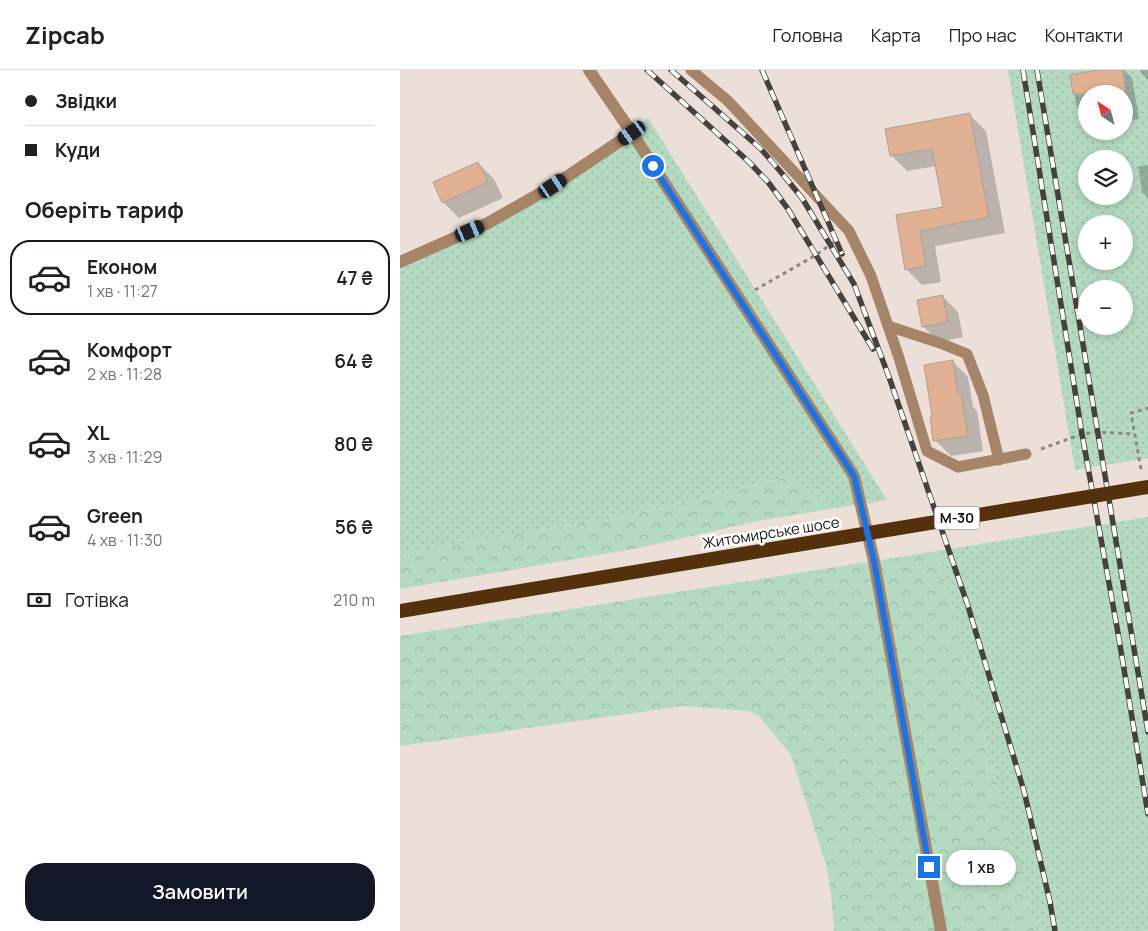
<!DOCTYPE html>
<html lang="uk">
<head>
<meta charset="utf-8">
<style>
  body { margin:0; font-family:Manrope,sans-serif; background:#f6f6f6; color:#202124; height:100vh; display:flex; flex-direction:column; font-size:19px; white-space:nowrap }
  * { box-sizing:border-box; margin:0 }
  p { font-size:16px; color:#757577 }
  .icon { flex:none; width:28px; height:28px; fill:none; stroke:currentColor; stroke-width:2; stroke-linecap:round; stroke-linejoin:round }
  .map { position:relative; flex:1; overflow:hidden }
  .details { display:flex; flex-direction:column; background:#fff; width:400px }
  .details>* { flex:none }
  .banner { display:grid; align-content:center; height:110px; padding:0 25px; background:#fff }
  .needle { width:32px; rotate:324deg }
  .fabs { position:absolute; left:678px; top:15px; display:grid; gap:10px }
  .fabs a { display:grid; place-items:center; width:55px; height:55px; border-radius:50%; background:#fff; box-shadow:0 2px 8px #0003; font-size:25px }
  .end { position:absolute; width:22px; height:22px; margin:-11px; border:6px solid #1a73e8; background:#fff; box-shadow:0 0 0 2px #fff }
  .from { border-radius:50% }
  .bubble { position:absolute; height:35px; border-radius:18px; background:#fff; box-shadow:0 2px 8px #0003; font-size:16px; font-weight:600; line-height:35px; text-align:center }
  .car { position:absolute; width:15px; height:30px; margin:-15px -8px; border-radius:6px; box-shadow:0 0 4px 1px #0007; background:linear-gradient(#222 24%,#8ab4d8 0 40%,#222 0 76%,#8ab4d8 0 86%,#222 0) }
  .banner b { display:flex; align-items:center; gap:18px; height:48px; font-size:19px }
  .banner b+b { border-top:1px solid #e0e0e0 }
  .banner i { width:12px; height:12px; background:#202124 }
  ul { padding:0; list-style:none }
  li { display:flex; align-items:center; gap:15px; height:75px; margin:0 10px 8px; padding:0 15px; border:2px solid transparent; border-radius:20px }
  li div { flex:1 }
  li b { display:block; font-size:19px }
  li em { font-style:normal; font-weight:600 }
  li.current { border-color:#111827 }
  li>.icon { width:45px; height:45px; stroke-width:1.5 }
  h2 { padding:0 25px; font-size:22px; line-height:60px }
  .pay { display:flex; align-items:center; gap:12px; height:55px; padding:0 25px; font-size:19px }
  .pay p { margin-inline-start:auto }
  .primary-button { display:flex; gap:10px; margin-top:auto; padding:10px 25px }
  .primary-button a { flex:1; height:58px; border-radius:20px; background:#111827; color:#fff; font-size:20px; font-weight:600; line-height:58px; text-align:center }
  header { display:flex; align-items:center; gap:30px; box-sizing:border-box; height:70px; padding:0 25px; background:#fff; border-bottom:1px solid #e0e0e0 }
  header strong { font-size:24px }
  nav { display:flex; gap:28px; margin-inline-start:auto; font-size:18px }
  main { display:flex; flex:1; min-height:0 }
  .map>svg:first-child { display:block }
</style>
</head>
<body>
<header>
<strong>Zipcab</strong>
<nav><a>Головна</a><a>Карта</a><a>Про нас</a><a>Контакти</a></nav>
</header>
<main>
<section class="details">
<div class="banner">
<b><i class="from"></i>Звідки</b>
<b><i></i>Куди</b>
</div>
<h2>Оберіть тариф</h2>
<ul>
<li class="current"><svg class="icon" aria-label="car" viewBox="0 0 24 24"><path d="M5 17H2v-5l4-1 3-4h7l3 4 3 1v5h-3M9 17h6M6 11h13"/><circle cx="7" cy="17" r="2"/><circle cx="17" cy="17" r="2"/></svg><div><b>Економ</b><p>1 хв · 11:27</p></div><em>47 ₴</em></li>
<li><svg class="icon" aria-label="car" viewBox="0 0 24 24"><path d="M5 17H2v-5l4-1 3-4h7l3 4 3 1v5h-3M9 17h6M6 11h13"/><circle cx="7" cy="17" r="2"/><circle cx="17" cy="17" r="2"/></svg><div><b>Комфорт</b><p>2 хв · 11:28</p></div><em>64 ₴</em></li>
<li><svg class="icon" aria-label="car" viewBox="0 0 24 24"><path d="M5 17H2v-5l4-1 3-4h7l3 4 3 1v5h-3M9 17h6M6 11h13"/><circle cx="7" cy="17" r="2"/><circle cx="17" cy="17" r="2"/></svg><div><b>XL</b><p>3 хв · 11:29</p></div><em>80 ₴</em></li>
<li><svg class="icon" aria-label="car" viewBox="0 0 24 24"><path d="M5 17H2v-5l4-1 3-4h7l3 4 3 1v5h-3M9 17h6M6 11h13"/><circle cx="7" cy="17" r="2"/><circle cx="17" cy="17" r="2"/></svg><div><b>Green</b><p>4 хв · 11:30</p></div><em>56 ₴</em></li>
</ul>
<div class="pay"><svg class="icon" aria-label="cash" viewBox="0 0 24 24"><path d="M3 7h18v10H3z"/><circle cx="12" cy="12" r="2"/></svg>Готівка<p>210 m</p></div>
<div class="primary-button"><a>Замовити</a></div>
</section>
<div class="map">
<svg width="748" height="861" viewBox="0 0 748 861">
  <defs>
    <pattern id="grass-dots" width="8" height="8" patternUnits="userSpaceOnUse" patternTransform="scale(1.25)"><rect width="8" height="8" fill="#b4dac1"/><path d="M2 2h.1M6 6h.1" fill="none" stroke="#9abaa5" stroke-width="1.8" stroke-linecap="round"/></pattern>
    <pattern id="forest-crowns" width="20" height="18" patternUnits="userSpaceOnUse" patternTransform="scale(1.25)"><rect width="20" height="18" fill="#b4dac1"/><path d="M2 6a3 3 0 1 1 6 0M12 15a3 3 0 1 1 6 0" fill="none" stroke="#9abaa5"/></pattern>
  </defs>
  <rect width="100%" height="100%" fill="#ecdfd7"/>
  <!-- grass -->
  <g fill="url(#grass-dots)" fill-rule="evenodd">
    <path d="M 608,0 L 748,0 L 748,388 L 675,400 ZM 686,24 L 724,24 L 724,61 L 686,61 ZM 686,89 L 724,89 L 724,126 L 686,126 ZM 686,154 L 724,154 L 724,191 L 686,191 ZM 686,219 L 724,219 L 724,256 L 686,256 Z"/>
    <polygon points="248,48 487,430 430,439 392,406 236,444 0,484 0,192 88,153 218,73"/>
    <polygon points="748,447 748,861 635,861 537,481"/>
  </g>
  <!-- forest -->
  <g fill="url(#forest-crowns)">
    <polygon points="393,406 430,439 362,450 239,478 0,519 0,484 236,444"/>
    <polygon points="537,481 635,861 434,861 431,825 427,798 391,685 359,646 349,641 284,636 0,676 0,566"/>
  </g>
  <!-- shadow -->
  <g fill="#0003">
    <polygon points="705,0 724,0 732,8 739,49 724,51 724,24 686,24 686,45 676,35 671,6"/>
    <polygon points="740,0 748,0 748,10 741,3"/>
    <polygon points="570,45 586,61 605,163 535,176 541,212 522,215 506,199 498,146 545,138 537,96 507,101 491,85"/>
    <polygon points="78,93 94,109 103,128 59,148 43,132"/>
    <polygon points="748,95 748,128 742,122 738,96"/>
    <polygon points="542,226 558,242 563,267 539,272 523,256"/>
    <polygon points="552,291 568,307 573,337 577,341 583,381 551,386 535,370 534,347"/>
  </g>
  <!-- building -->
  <g fill="#e0b193" stroke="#ab9f97">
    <polygon points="697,0 723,0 726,24 673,24 670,5"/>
    <polygon points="570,43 589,147 520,161 526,196 505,200 496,145 543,137 532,79 490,86 485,59"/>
    <polygon points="78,92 88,112 42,133 33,112"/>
    <polygon points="543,225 548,252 522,257 517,230"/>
    <polygon points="553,290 558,324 561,324 568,366 533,371 530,347 532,346 524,295"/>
  </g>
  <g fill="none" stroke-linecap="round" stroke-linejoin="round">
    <!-- path -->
    <g stroke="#908781" stroke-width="3" stroke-dasharray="4 4" stroke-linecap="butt">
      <polyline points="355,220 416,185 435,171"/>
      <polyline points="641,379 682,364 697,362 734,364"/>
      <polyline points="741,399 731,343 748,338"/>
    </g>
    <!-- service -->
    <g stroke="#a68468" stroke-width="11">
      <polyline points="291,0 328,31 449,161 471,206 499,288 527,381 558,397 626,384"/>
      <polyline points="488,256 540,273 567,284 583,325 599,390"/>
    </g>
    <!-- minor -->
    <polyline stroke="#a68468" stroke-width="12" points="189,0 232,63"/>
    <!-- tertiary -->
    <polyline stroke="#a68468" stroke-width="12" points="0,192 88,153 153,116 232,63 454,406 474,491 541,861"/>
    <!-- trunk -->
    <polyline stroke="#55300d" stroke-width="14" points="0,541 366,480"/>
    <defs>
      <g id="rail">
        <polyline points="247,0 348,91 368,112 388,139 473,279"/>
        <polyline points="271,0 361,79 380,101 402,128 454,214 489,307 567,533 624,721 650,832 655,861"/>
        <polyline points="362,0 442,184"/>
        <polyline points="623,0 682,364 718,563 748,744"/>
        <polyline points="637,0 748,662"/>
      </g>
    </defs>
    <!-- rail casing -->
    <use href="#rail" stroke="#47413d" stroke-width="5.5"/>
    <!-- rail -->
    <use href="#rail" stroke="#fff" stroke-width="4" stroke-dasharray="11" stroke-linecap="butt"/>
    <!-- trunk-bridge -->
    <polyline stroke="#55300d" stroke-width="14" points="366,480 748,417"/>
  </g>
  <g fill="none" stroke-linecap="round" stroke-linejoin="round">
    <!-- route -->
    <polyline stroke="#1a73e8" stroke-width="6" points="253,96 454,406 474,491 529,797"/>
  </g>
  <g text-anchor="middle" stroke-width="5" stroke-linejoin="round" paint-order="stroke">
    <!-- shield labels -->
    <rect fill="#fff" stroke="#5d5a58" stroke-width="1" x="534.5" y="436.5" width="45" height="23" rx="4"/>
    <g font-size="14" font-weight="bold" fill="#181411">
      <text x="557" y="453">М-30</text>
    </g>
    <!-- street labels -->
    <g font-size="15" fill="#181411" stroke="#fff">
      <text transform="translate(371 463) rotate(-9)" y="5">Житомирське шосе</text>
    </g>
  </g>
</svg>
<div class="fabs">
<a><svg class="needle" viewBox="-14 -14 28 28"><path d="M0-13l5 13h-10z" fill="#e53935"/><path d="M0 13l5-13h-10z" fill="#757577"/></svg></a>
<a><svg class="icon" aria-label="layers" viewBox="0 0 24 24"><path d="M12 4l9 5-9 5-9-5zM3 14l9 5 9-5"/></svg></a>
<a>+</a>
<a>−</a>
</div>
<i class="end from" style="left:253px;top:96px"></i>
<i class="end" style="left:529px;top:797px"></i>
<div class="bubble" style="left:546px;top:780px;width:70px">1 хв</div>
<i class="car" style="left:232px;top:63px;rotate:235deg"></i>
<i class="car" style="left:153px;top:116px;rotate:56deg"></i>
<i class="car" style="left:70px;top:161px;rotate:67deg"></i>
</div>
</main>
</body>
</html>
